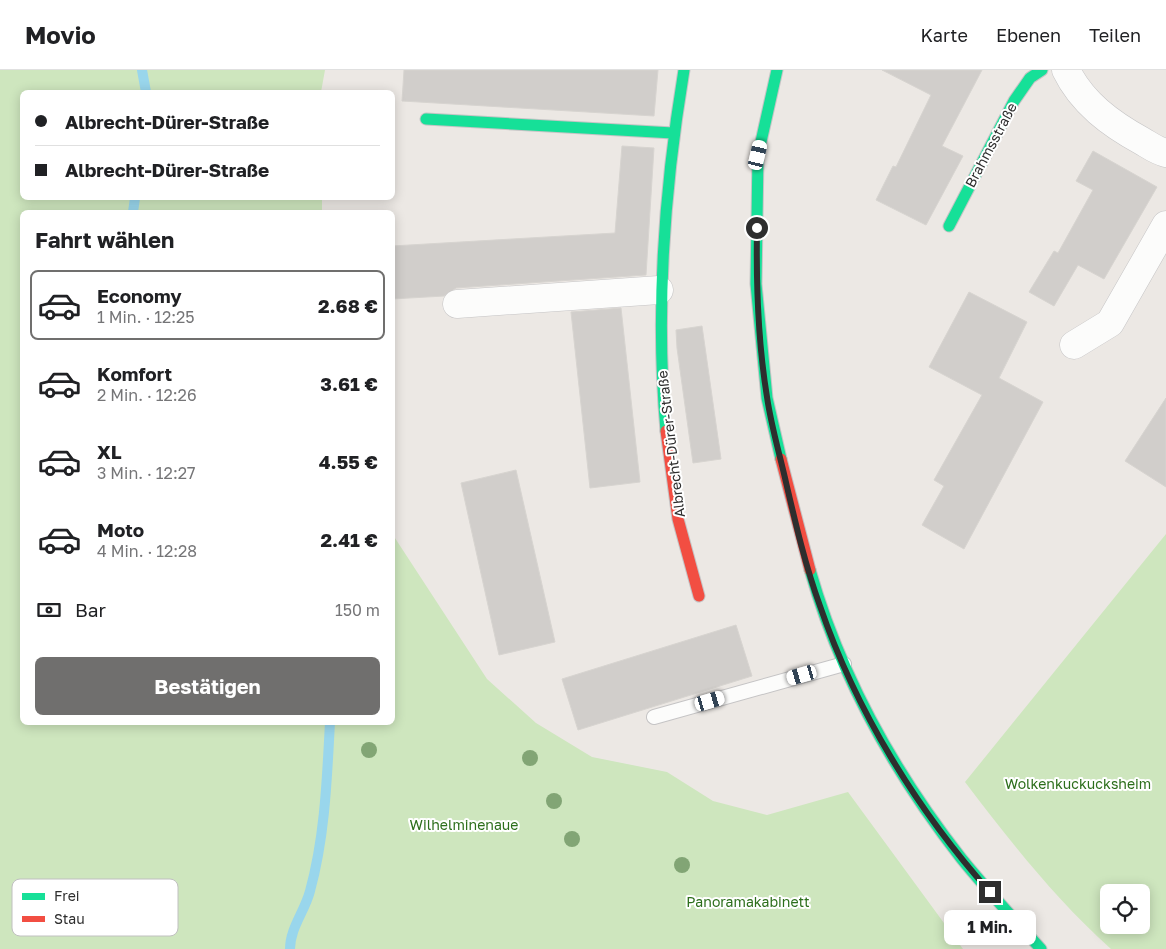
<!DOCTYPE html>
<html lang="de">
<head>
<meta charset="utf-8">
<style>
  body { margin:0; font-family:"Golos Text",sans-serif; background:#f2f2f2; color:#202124; height:100vh; display:flex; flex-direction:column; font-size:19px; white-space:nowrap }
  * { box-sizing:border-box; margin:0 }
  p { font-size:16px; color:#757577 }
  .icon { flex:none; width:28px; height:28px; fill:none; stroke:currentColor; stroke-width:2; stroke-linecap:round; stroke-linejoin:round }
  .map { position:relative; flex:1; overflow:hidden }
  .sheet { position:absolute; left:20px; top:140px; width:375px; height:515px; display:flex; flex-direction:column; background:#fff; border-radius:8px; box-shadow:0 2px 12px #0003 }
  .sheet>* { flex:none }
  .hud { position:absolute; left:20px; top:20px; width:375px; height:110px; border-radius:8px; box-shadow:0 2px 12px #0003; display:grid; align-content:center; height:110px; padding:0 15px; background:#fff }
  .tools { position:absolute; left:1100px; top:814px; display:grid; gap:10px }
  .tools a { display:grid; place-items:center; width:50px; height:50px; border-radius:8px; background:#fff; box-shadow:0 2px 12px #0003; font-size:25px }
  .end { position:absolute; width:22px; height:22px; margin:-11px; border:6px solid #2e2e2e; background:#fff; box-shadow:0 0 0 2px #fff }
  .from { border-radius:50% }
  .bubble { position:absolute; height:35px; border-radius:8px; background:#fff; box-shadow:0 2px 12px #0003; font-size:16px; font-weight:700; line-height:35px; text-align:center }
  .car { position:absolute; width:15px; height:30px; margin:-15px -8px; border-radius:6px; box-shadow:0 0 4px 1px #0007; background:linear-gradient(#fff 24%,#345 0 40%,#fff 0 76%,#345 0 86%,#fff 0) }
  .hud b { display:flex; align-items:center; gap:18px; height:48px; font-size:19px }
  .hud b+b { border-top:1px solid #e0e0e0 }
  .hud i { width:12px; height:12px; background:#202124 }
  ul { padding:0; list-style:none }
  li { display:flex; align-items:center; gap:15px; height:70px; margin:0 10px 8px; padding:0 5px; border:2px solid transparent; border-radius:8px }
  li div { flex:1 }
  li b { display:block; font-size:19px }
  li em { font-style:normal; font-weight:700 }
  li.active { border-color:#706f6e }
  li>.icon { width:45px; height:45px; stroke-width:1.5 }
  h2 { padding:0 15px; font-size:22px; line-height:60px }
  .pay { display:flex; align-items:center; gap:12px; height:55px; padding:0 15px; font-size:19px }
  .pay p { margin-inline-start:auto }
  .cta { display:flex; gap:10px; margin-top:auto; padding:10px 15px }
  .cta a { flex:1; height:58px; border-radius:8px; background:#706f6e; color:#fff; font-size:20px; font-weight:700; line-height:58px; text-align:center }
  header { display:flex; align-items:center; gap:30px; box-sizing:border-box; height:70px; padding:0 25px; background:#fff; border-bottom:1px solid #e0e0e0 }
  header strong { font-size:24px }
  nav { display:flex; gap:28px; margin-inline-start:auto; font-size:18px }
  .map>svg:first-child { display:block }
</style>
</head>
<body>
<header>
<strong>Movio</strong>
<nav><a>Karte</a><a>Ebenen</a><a>Teilen</a></nav>
</header>
<div class="map">
<svg width="1166" height="879" viewBox="0 0 1166 879">
  <rect width="100%" height="100%" fill="#ece8e4"/>
  <!-- green -->
  <g fill="#cee6be" fill-rule="evenodd">
    <polygon points="0,0 325,0 321,22 22,22 22,128 322,128 322,142 22,142 22,652 392,652 393,465 487,609 536,653 592,687 667,702 713,731 767,745 848,722 963,879 0,879"/>
    <path d="M 1166,464 L 1166,879 L 1111,879 C 1055,829 1010,771 965,712 ZM 1109,822 L 1141,822 L 1141,855 L 1109,855 Z"/>
  </g>
  <g fill="none" stroke-linecap="round" stroke-linejoin="round">
    <!-- stream -->
    <g stroke="#99d6ec" stroke-width="10">
      <polyline points="142,0 146,22"/>
      <polyline points="133,142 135,128"/>
      <path d="M 290,879 C 290,858 305,841 310,821 C 325,767 327,708 330,652"/>
    </g>
  </g>
  <!-- building -->
  <g fill="#d1cecb" stroke="#d7d4d0">
    <polygon points="404,0 658,0 654,46 402,31"/>
    <polygon points="882,0 982,0 942,76 963,86 926,155 876,130 893,96 896,97 931,25"/>
    <polygon points="622,76 654,78 646,205 456,218 444,226 392,229 392,176 615,163"/>
    <polygon points="1093,81 1157,117 1104,209 1078,195 1054,236 1029,222 1054,181 1058,183 1093,120 1076,111"/>
    <polygon points="969,222 1027,252 999,308 1043,332 964,479 922,455 944,416 934,410 982,325 929,297"/>
    <polygon points="621,238 640,412 590,418 571,242"/>
    <polygon points="702,256 721,389 693,393 677,278 676,260"/>
    <polygon points="1166,328 1166,417 1125,391"/>
    <polygon points="516,400 555,572 499,585 461,413"/>
    <polygon points="736,555 752,606 578,660 562,609"/>
  </g>
  <g fill="none" stroke-linecap="round" stroke-linejoin="round">
    <defs>
      <polyline id="lane" points="654,647 844,594"/>
      <g id="street">
        <path d="M 1066,0 C 1082,33 1111,54 1142,71 C 1149,75 1157,81 1166,83"/>
        <polyline points="457,234 659,220"/>
        <polyline points="1074,275 1110,253 1166,155"/>
      </g>
      <g id="fast">
        <polyline points="777,0 758,85 756,214 767,328 781,389"/>
        <polyline points="426,49 673,63"/>
        <polyline points="949,156 1014,31 1030,8 1042,0"/>
        <path d="M 666,361 C 655,239 664,120 684,0"/>
        <path d="M 810,500 C 840,605 894,702 961,788 C 986,819 1014,849 1041,879"/>
      </g>
      <g id="jam">
        <polyline points="666,361 678,449 699,526"/>
        <polyline points="781,389 810,500"/>
      </g>
    </defs>
    <!-- lane casing -->
    <use href="#lane" stroke="#c5c4c5" stroke-width="16"/>
    <!-- street casing -->
    <use href="#street" stroke="#c5c4c5" stroke-width="29"/>
    <!-- fast casing -->
    <use href="#fast" stroke="#c5c4c5" stroke-width="13"/>
    <!-- jam casing -->
    <use href="#jam" stroke="#c5c4c5" stroke-width="13"/>
    <!-- lane -->
    <use href="#lane" stroke="#fcfcfb" stroke-width="14"/>
    <!-- street -->
    <use href="#street" stroke="#fcfcfb" stroke-width="28"/>
    <!-- fast -->
    <use href="#fast" stroke="#16e098" stroke-width="11"/>
    <!-- jam -->
    <use href="#jam" stroke="#f24e42" stroke-width="11"/>
  </g>
  <!-- trees -->
  <g fill="#82a575">
    <circle cx="369" cy="680" r="8"/>
    <circle cx="530" cy="688" r="8"/>
    <circle cx="554" cy="731" r="8"/>
    <circle cx="572" cy="769" r="8"/>
    <circle cx="682" cy="795" r="8"/>
  </g>
  <g fill="none" stroke-linecap="round" stroke-linejoin="round">
    <!-- route -->
    <path stroke="#2e2e2e" stroke-width="6" d="M 757,158 C 756,214 758,272 767,327 C 771,355 779,382 785,408 C 795,451 805,495 820,536 C 856,641 917,740 990,822"/>
  </g>
  <g text-anchor="middle" stroke-width="4" stroke-linejoin="round" paint-order="stroke">
    <!-- street labels -->
    <g font-size="14" fill="#2e2e2e" stroke="#fff">
      <text transform="translate(991 75) rotate(-62)" y="5">Brahmsstraße</text>
      <text transform="translate(671 374) rotate(-97)" y="5">Albrecht-Dürer-Straße</text>
    </g>
    <!-- park labels -->
    <g font-size="14" fill="#2c6e1b" stroke="#fff">
      <text x="1078" y="719">Wolkenkuckucksheim</text>
      <text x="464" y="760">Wilhelminenaue</text>
      <text x="748" y="837">Panoramakabinett</text>
    </g>
  </g>
  <!-- legend -->
  <rect x="12" y="809" width="166" height="57" rx="8" fill="#fff" stroke="#c0c0c0" stroke-width="1"/>
  <rect x="22" y="823" width="23" height="7" fill="#16e098"/>
  <rect x="22" y="846" width="23" height="6" fill="#f24e42"/>
  <g font-size="14" fill="#2e2e2e">
    <text x="54" y="831">Frei</text>
    <text x="54" y="854">Stau</text>
  </g>
</svg>
<div class="tools">
<a><svg class="icon" aria-label="locate" viewBox="0 0 24 24"><circle cx="12" cy="12" r="6"/><path d="M12 2v4M12 18v4M2 12h4M18 12h4"/></svg></a>
</div>
<i class="end from" style="left:757px;top:158px"></i>
<i class="end" style="left:990px;top:822px"></i>
<div class="bubble" style="left:944px;top:840px;width:92px">1 Min.</div>
<i class="car" style="left:758px;top:85px;rotate:13deg"></i>
<i class="car" style="left:802px;top:605px;rotate:254deg"></i>
<i class="car" style="left:710px;top:631px;rotate:74deg"></i>
<div class="hud">
<b><i class="from"></i>Albrecht-Dürer-Straße</b>
<b><i></i>Albrecht-Dürer-Straße</b>
</div>
<section class="sheet">
<h2>Fahrt wählen</h2>
<ul>
<li class="active"><svg class="icon" aria-label="car" viewBox="0 0 24 24"><path d="M5 17H2v-5l4-1 3-4h7l3 4 3 1v5h-3M9 17h6M6 11h13"/><circle cx="7" cy="17" r="2"/><circle cx="17" cy="17" r="2"/></svg><div><b>Economy</b><p>1 Min. · 12:25</p></div><em>2.68 €</em></li>
<li><svg class="icon" aria-label="car" viewBox="0 0 24 24"><path d="M5 17H2v-5l4-1 3-4h7l3 4 3 1v5h-3M9 17h6M6 11h13"/><circle cx="7" cy="17" r="2"/><circle cx="17" cy="17" r="2"/></svg><div><b>Komfort</b><p>2 Min. · 12:26</p></div><em>3.61 €</em></li>
<li><svg class="icon" aria-label="car" viewBox="0 0 24 24"><path d="M5 17H2v-5l4-1 3-4h7l3 4 3 1v5h-3M9 17h6M6 11h13"/><circle cx="7" cy="17" r="2"/><circle cx="17" cy="17" r="2"/></svg><div><b>XL</b><p>3 Min. · 12:27</p></div><em>4.55 €</em></li>
<li><svg class="icon" aria-label="car" viewBox="0 0 24 24"><path d="M5 17H2v-5l4-1 3-4h7l3 4 3 1v5h-3M9 17h6M6 11h13"/><circle cx="7" cy="17" r="2"/><circle cx="17" cy="17" r="2"/></svg><div><b>Moto</b><p>4 Min. · 12:28</p></div><em>2.41 €</em></li>
</ul>
<div class="pay"><svg class="icon" aria-label="cash" viewBox="0 0 24 24"><path d="M3 7h18v10H3z"/><circle cx="12" cy="12" r="2"/></svg>Bar<p>150 m</p></div>
<div class="cta"><a>Bestätigen</a></div>
</section>
</div>
</body>
</html>
